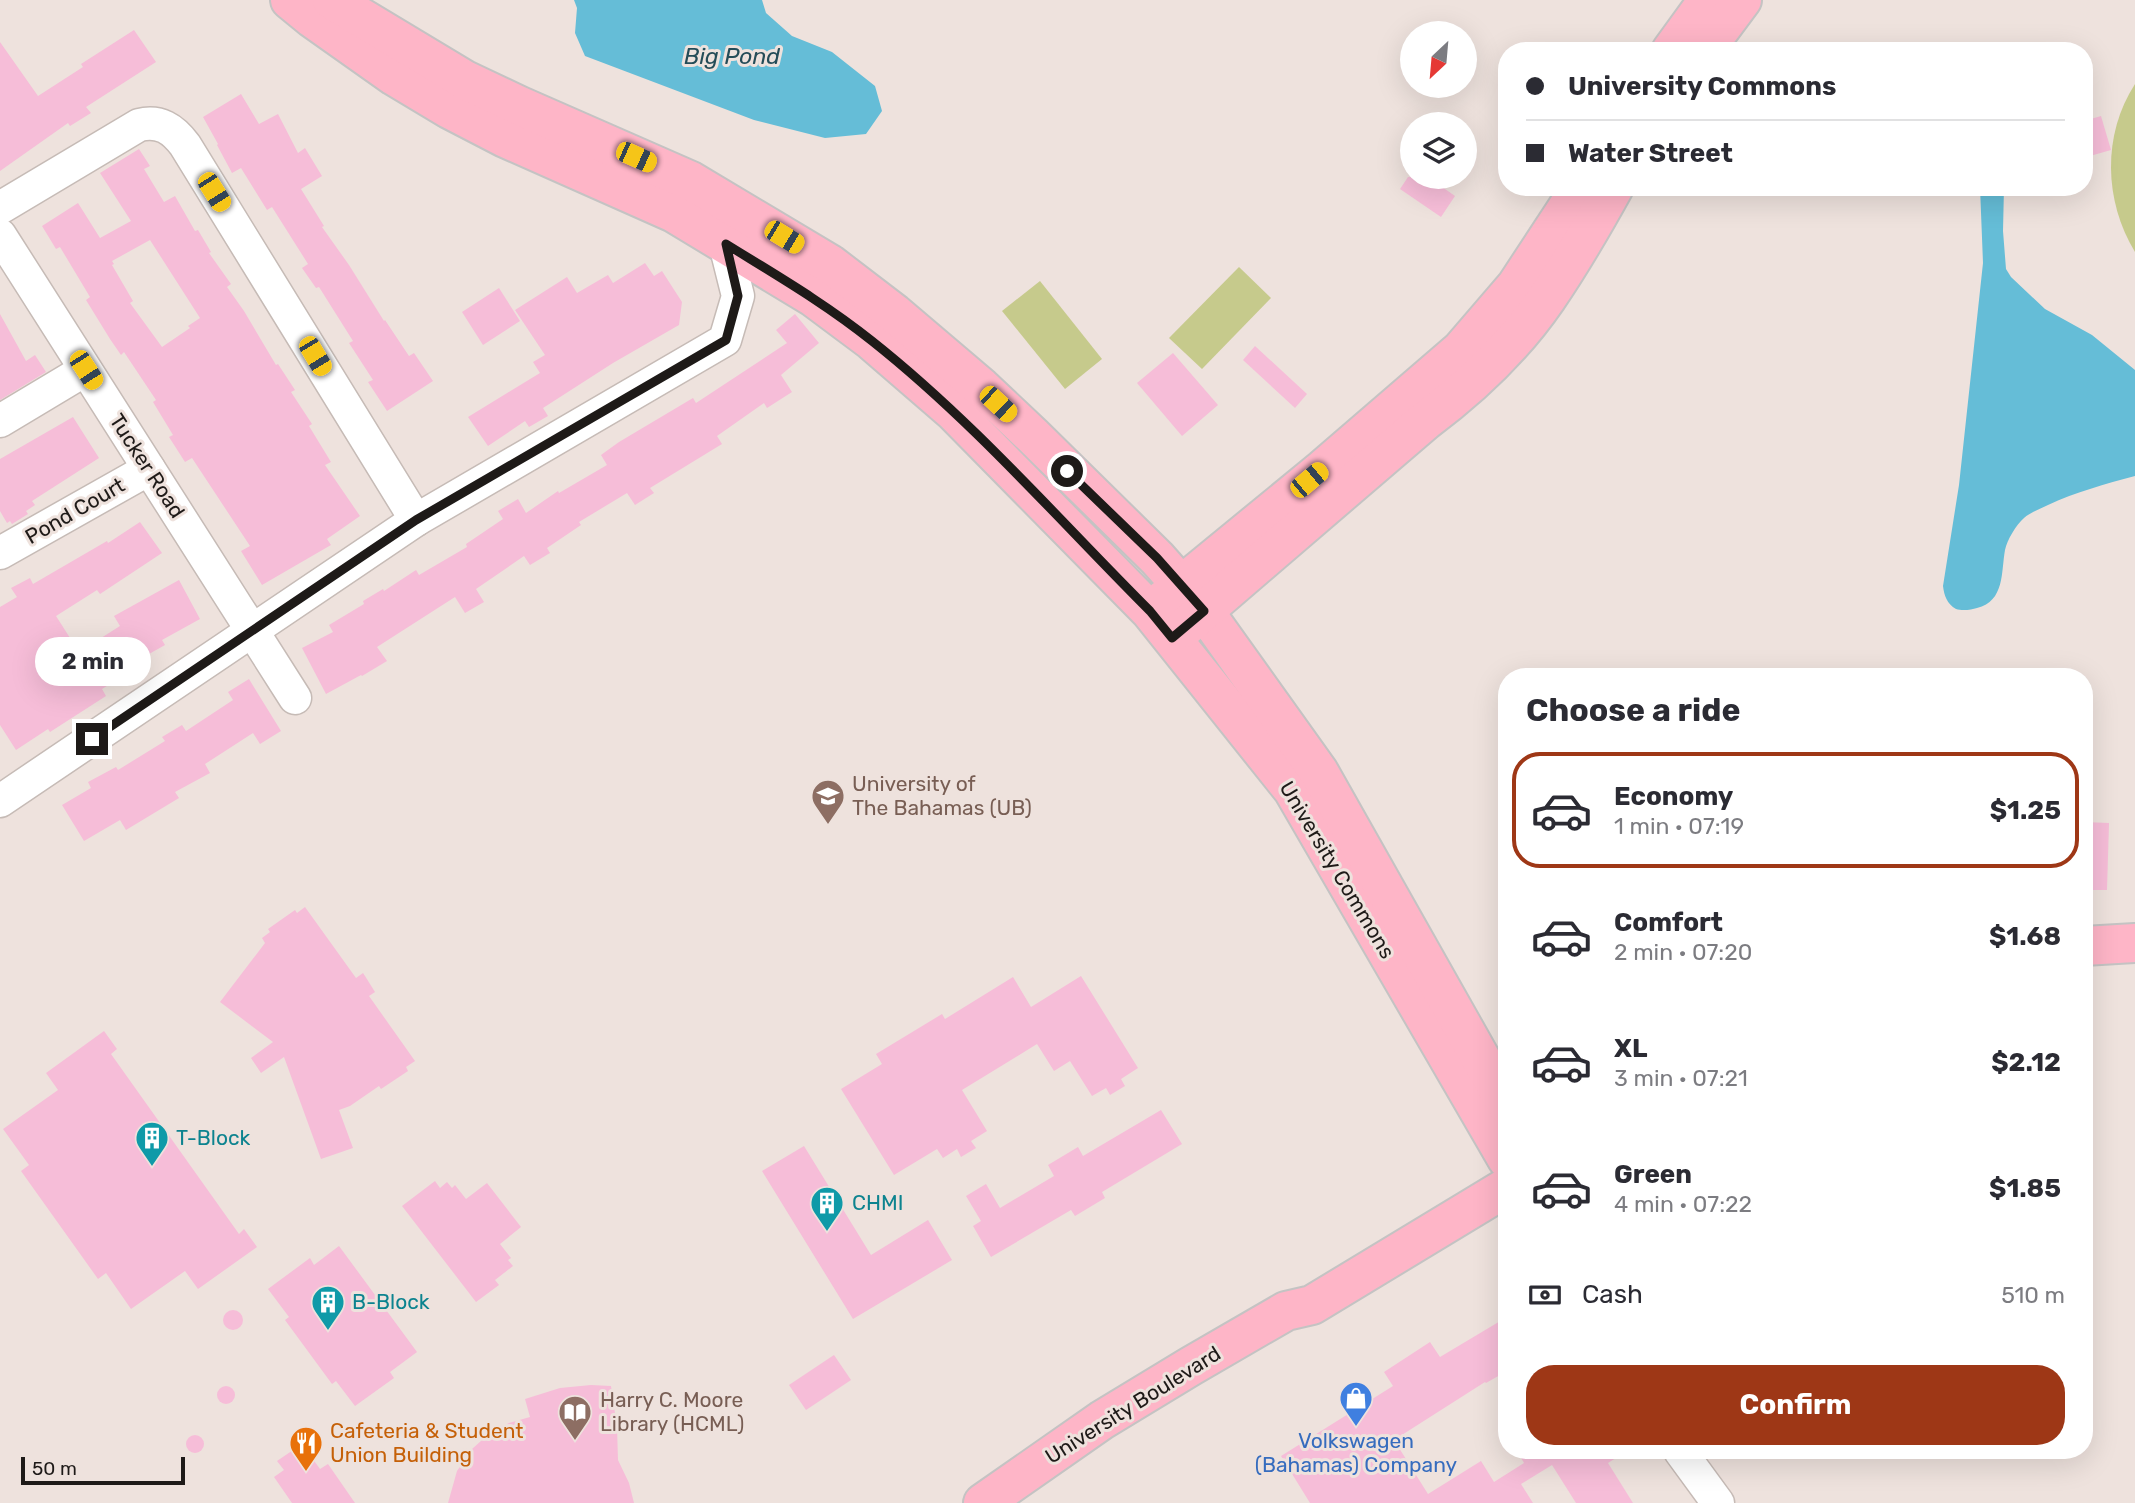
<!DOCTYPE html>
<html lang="en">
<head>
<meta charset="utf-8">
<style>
  body { margin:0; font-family:Rubik,sans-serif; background:#f2f2f3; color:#2b2b33; height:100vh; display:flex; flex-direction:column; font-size:26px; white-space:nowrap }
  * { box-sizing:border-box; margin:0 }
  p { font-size:23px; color:#7c7c81 }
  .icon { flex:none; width:38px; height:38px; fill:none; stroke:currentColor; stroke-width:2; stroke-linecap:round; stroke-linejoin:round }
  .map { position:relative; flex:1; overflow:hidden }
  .drawer { position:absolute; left:1498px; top:668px; width:595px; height:791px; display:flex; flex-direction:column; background:#fff; border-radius:28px; box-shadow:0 7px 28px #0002 }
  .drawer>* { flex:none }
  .hud { position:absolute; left:1498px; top:42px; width:595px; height:154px; border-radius:28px; box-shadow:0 7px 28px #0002; display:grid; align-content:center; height:154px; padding:0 28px; background:#fff }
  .needle { width:46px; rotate:206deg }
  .tools { position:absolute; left:1400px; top:21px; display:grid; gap:14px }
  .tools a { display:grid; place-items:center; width:77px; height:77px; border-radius:50%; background:#fff; box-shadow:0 7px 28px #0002; font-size:35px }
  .scale { position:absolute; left:21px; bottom:18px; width:164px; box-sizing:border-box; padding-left:7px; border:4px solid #1e1a18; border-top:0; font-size:19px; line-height:24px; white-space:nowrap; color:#1e1a18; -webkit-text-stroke:5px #eee2dd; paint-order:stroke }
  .end { position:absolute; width:32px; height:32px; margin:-16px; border:9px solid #1e1a18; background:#fff; box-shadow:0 0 0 4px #fff }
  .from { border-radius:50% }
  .bubble { position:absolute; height:49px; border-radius:24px; background:#fff; box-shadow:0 7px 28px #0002; font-size:23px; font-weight:700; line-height:49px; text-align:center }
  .car { position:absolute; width:21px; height:42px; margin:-21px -10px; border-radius:9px; box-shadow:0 0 5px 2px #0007; background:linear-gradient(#f5c518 24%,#345 0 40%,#f5c518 0 76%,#345 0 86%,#f5c518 0) }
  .hud b { display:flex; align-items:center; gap:24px; height:66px; font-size:26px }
  .hud b+b { border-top:2px solid #e1e1e2 }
  .hud i { width:18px; height:18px; background:#2b2b33 }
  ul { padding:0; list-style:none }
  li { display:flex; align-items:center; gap:21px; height:116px; margin:0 14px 10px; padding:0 14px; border:4px solid transparent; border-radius:28px }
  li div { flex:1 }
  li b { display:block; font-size:26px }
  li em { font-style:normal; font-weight:700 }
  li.current { border-color:#9e3716 }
  li>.icon { width:63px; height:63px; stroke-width:1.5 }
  h2 { padding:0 28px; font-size:32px; line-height:84px }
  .pay { display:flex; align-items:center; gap:18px; height:77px; padding:0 28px; font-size:26px }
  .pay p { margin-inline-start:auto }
  .action { display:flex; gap:14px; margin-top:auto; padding:14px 28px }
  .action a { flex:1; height:80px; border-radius:28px; background:#9e3716; color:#fff; font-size:28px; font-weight:700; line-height:80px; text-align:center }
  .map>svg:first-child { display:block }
</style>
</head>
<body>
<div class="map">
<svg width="2135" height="1503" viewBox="0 0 2135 1503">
  <rect width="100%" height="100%" fill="#eee2dd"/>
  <!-- green -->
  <g fill="#c6ca8c">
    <path d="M 2135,84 L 2135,252 C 2104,201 2102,135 2135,84 Z"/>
    <polygon points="1239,267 1271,298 1202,369 1169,338"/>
    <polygon points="1040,281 1102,359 1065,389 1002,311"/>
  </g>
  <!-- water -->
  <g fill="#65bdd7">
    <polygon points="574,0 762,0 766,13 792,36 832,52 875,86 882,111 866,134 825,138 754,120 585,56 575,33 577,8"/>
    <path d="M 1980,187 L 2004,187 L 2003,231 L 2006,269 L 2011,277 L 2045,309 L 2092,335 L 2135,370 L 2135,476 C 2105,484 2076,492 2048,505 C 2040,509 2031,512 2024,518 C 2016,525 2007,540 2005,550 C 2001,572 2005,601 1977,608 C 1971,610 1962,611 1956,609 C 1947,604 1944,595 1943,586 L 1959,485 L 1983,263 Z"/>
  </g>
  <!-- building -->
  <g fill="#f6bdd8" fill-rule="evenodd">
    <polygon points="134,30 156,62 86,107 91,113 70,126 68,123 0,171 0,42 38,96 83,67 81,64"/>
    <polygon points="241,94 259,124 278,114 298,153 305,148 322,176 301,189 324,226 322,227 349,265 384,321 385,320 409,356 414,353 433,381 387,411 368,382 373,380 349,343 353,341 319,287 316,288 302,268 308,264 272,207 267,210 241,168 232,173 217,145 218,144 203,117"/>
    <polygon points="2101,116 2111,150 2090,156 2084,137 2084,121"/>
    <path d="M 139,149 L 150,166 L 144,169 L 164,202 L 175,196 L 195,231 L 198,230 L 211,252 L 209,253 L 231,284 L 227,287 L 244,311 L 276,365 L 278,364 L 295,390 L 291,392 L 312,424 L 309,426 L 331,462 L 325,465 L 360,516 L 327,539 L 331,545 L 262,585 L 241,551 L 250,546 L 192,458 L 185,462 L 169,437 L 173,435 L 153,402 L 156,400 L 124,352 L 121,355 L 110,339 L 86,300 L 90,297 L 60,247 L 56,249 L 42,226 L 78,203 L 100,238 L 131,221 L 100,173 ZM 150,240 L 200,318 L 188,326 L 190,328 L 162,347 L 130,303 L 133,301 L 112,265 L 114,264 L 112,261 Z"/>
    <polygon points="1408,177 1428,177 1455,196 1441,217 1400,189"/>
    <polygon points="645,263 654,276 662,271 682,302 679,325 613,363 543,408 548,416 529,427 525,421 488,446 468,417 540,373 533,362 545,355 515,310 567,277 577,293 608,275 613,283"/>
    <polygon points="499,288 520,321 483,345 462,312"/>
    <polygon points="0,314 26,361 35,355 46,372 0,400"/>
    <polygon points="795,314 819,343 781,375 792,392 767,408 764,403 717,436 722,444 650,488 654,493 635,505 627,493 579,522 581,525 547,548 550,553 530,565 524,556 476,589 484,602 465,613 455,597 377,647 387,661 362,676 361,675 326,694 302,648 333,632 329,625 364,604 363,601 383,589 384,591 416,570 419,575 467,547 466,544 503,519 498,511 518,499 526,513 558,491 559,493 607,465 601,455 619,442 693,398 696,403 787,343 776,330"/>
    <polygon points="1255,346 1307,394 1295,408 1243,360"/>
    <polygon points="1173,353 1218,405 1182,436 1137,383"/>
    <polygon points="73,417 99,458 32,501 35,505 26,511 28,514 12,524 10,521 7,523 0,511 0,459"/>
    <polygon points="140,522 162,553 100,594 97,590 56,616 79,652 120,626 114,616 179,580 200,619 162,640 165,645 133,663 136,668 102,689 106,696 50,732 48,729 16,750 0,725 0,607 17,597 11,588 30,578 33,584 107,541 108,543"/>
    <polygon points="249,679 281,731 260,744 253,733 205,764 210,773 175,792 179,798 126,830 120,820 84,841 62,805 91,788 88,782 116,767 118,770 165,741 162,737 182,725 186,731 233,700 228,692"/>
    <polygon points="2084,822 2109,823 2107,890 2084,890"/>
    <polygon points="305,907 356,978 363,973 365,976 375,992 369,996 415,1061 406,1067 408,1071 381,1089 379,1086 350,1106 339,1110 353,1148 321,1159 284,1057 261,1073 251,1058 273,1042 220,1002 265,943 262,938 270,932 268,929 295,910 297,913"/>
    <polygon points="1081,976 1138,1068 1121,1079 1125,1086 1110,1095 1106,1088 1092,1096 1070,1061 1054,1071 1037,1044 962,1090 987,1131 971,1141 976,1148 961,1157 957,1149 943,1158 937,1149 894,1175 841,1089 882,1064 876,1054 942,1014 945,1019 1013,977 1031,1007"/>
    <polygon points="104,1031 117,1049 111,1054 239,1234 244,1229 257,1247 198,1289 185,1271 131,1309 106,1273 98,1279 21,1171 29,1165 3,1129 58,1090 46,1073"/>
    <polygon points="1161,1110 1182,1144 1102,1192 1105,1198 1075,1216 1071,1210 991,1257 973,1226 981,1221 966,1196 986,1184 1000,1208 1054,1176 1048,1165 1078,1147 1083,1156"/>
    <polygon points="804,1146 871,1255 928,1220 952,1260 853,1319 762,1171"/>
    <polygon points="435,1181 440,1188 447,1182 452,1188 455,1185 466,1199 487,1183 521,1227 500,1244 511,1258 508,1260 513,1266 495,1280 499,1285 476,1302 402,1206"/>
    <polygon points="339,1246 417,1352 390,1372 394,1378 355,1406 336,1381 332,1384 285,1320 289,1317 268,1289 310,1258 314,1265"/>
    <circle cx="233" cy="1320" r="10"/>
    <polygon points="1507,1317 1507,1371 1486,1383 1485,1382 1394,1440 1428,1494 1481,1461 1494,1482 1524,1463 1517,1451 1627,1451 1608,1463 1633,1503 1576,1503 1552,1465 1521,1484 1533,1503 1310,1503 1281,1456 1393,1386 1384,1372 1430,1342 1440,1357"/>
    <polygon points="834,1355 851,1380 806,1410 789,1385"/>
    <polygon points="591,1385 611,1386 617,1427 618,1460 629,1483 634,1503 448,1503 457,1471 472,1449 491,1432 509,1423 530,1417 525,1399 560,1388"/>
    <circle cx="226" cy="1395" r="9"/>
    <circle cx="195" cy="1444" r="9"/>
    <polygon points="302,1444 320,1469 328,1464 355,1503 292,1503 274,1477 284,1470 277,1461"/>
  </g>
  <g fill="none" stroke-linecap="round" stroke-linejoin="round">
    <defs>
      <g id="minor">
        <path d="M 0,208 L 139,125 C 160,120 173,129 185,145 L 416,520"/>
        <polyline points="0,235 295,698"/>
        <polyline points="0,421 85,370"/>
        <polyline points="0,553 149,469"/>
        <polyline points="0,801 416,520 725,340 738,296 725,244"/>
        <polyline points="1680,1451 1718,1503"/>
      </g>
      <g id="major">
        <polyline points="290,0 312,18 394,76 449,109 505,138 674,213 813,297 872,341 953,411 1150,611 1293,790 1507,1159"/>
        <polyline points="332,0 465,80 520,106 691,181 830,264 894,313 981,387 1033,436 1157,558 1204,611 1319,772 1507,1105"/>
        <polyline points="1671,51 1708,0"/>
        <polyline points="1704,51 1742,0"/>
        <polyline points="1162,601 1323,469 1461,350 1516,286 1581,187"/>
        <path d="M 1184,628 L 1425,421 C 1471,387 1514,346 1547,298 C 1571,263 1593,225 1614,187"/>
        <polyline points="2084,946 2135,943"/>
        <polyline points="983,1503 1102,1420 1191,1366 1286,1311 1312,1305 1507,1187"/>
      </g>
    </defs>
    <!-- minor casing -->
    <use href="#minor" stroke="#c6bbb6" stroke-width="35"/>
    <!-- major casing -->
    <use href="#major" stroke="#c4c3c3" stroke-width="42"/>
    <!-- minor -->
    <use href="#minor" stroke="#fff" stroke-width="32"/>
    <!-- major -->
    <use href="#major" stroke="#feb5c7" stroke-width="38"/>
  </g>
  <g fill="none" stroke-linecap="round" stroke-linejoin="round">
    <!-- route -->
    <path stroke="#1e1a18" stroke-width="9" d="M 92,739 L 416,520 L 726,340 L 738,296 L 726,244 C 776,275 826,304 872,341 C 973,421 1059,520 1150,611 L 1172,638 L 1204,611 L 1157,558 L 1067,471"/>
  </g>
  <!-- icons -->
  <defs>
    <symbol id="university-pin" viewBox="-11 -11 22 30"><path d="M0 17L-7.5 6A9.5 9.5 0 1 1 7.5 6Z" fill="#8d6e63" stroke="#eee2dd"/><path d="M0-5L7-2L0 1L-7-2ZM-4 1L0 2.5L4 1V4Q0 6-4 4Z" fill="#fff"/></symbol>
    <symbol id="building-pin" viewBox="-11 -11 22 30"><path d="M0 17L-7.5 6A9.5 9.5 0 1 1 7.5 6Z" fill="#0f9aa8" stroke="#eee2dd"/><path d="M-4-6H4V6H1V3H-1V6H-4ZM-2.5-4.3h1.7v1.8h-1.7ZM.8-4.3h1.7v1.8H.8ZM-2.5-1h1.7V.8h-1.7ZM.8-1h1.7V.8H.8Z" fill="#fff"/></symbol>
    <symbol id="shop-pin" viewBox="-11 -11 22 30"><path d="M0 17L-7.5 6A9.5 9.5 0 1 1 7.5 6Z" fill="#3f7fe0" stroke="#eee2dd"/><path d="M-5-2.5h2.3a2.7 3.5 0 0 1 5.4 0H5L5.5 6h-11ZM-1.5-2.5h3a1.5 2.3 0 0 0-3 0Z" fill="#fff"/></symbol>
    <symbol id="library-pin" viewBox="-11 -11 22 30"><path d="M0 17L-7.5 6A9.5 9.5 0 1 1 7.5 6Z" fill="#8d6e63" stroke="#eee2dd"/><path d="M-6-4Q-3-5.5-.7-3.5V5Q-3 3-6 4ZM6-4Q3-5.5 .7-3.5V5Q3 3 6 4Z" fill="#fff"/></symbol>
    <symbol id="restaurant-pin" viewBox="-11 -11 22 30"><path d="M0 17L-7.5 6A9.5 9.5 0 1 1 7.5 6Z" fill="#e8710a" stroke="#eee2dd"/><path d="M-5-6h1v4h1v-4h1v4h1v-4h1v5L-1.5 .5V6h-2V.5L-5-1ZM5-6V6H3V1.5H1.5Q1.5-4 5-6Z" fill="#fff"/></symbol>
  </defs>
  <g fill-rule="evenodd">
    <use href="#university-pin" x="809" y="777" width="38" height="52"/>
    <use href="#building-pin" x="133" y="1119" width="38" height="52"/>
    <use href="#building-pin" x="808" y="1184" width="38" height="52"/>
    <use href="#building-pin" x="309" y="1283" width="38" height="52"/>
    <use href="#shop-pin" x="1337" y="1379" width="38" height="52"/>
    <use href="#library-pin" x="556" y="1393" width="38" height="52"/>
    <use href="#restaurant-pin" x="287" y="1424" width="38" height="52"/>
  </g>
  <g text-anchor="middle" stroke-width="6" stroke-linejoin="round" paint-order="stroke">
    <!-- street labels -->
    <g font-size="21" fill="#1e1a18" stroke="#eee2dd">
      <text transform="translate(147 466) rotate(57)" y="7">Tucker Road</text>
      <text transform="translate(75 511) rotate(-30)" y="7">Pond Court</text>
      <text transform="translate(1337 870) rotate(59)" y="7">University Commons</text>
      <text transform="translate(1133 1405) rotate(-32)" y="7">University Boulevard</text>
    </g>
    <!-- education labels -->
    <g font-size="21" fill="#785e54" stroke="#eee2dd" text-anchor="start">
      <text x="852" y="791">University of<tspan x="852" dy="24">The Bahamas (UB)</tspan></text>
      <text x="600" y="1407">Harry C. Moore<tspan x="600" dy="24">Library (HCML)</tspan></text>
    </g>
    <!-- culture labels -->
    <g font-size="21" fill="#0d838f" stroke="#eee2dd" text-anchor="start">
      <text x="176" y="1145">T-Block</text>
      <text x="852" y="1210">CHMI</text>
      <text x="352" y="1309">B-Block</text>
    </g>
    <!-- food labels -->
    <g font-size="21" fill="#c56008" stroke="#eee2dd" text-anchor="start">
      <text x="330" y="1438">Cafeteria &amp; Student<tspan x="330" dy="24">Union Building</tspan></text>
    </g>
    <!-- shop labels -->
    <g font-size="21" fill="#366cbe" stroke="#eee2dd">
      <text x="1356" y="1448">Volkswagen<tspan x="1356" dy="24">(Bahamas) Company</tspan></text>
    </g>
    <!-- water labels -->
    <g font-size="23" font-style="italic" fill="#244c58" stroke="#eee2dd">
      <text x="732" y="64">Big Pond</text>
    </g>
  </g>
</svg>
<div class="tools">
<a><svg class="needle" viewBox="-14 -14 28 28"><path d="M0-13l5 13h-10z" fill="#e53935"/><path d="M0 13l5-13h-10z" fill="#7c7c81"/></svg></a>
<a><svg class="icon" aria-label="layers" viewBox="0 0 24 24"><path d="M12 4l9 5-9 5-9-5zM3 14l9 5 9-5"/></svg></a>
</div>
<div class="scale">50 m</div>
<i class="end from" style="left:1067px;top:471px"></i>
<i class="end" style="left:92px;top:739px"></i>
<div class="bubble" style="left:35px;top:637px;width:116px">2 min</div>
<i class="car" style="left:636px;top:157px;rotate:114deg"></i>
<i class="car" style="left:214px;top:192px;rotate:148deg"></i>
<i class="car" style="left:784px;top:237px;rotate:121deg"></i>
<i class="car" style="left:315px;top:356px;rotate:149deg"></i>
<i class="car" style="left:86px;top:370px;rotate:147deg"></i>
<i class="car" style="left:998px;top:404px;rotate:133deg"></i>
<i class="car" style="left:1309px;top:480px;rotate:50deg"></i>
<div class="hud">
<b><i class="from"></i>University Commons</b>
<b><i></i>Water Street</b>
</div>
<section class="drawer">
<h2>Choose a ride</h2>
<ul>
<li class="current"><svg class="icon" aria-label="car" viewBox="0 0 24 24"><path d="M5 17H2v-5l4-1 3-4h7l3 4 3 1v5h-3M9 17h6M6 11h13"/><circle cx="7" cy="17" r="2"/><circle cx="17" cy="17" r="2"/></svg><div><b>Economy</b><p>1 min · 07:19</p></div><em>$1.25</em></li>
<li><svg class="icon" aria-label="car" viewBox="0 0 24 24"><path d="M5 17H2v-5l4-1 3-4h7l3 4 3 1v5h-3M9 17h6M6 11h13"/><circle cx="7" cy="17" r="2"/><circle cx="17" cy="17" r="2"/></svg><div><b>Comfort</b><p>2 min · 07:20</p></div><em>$1.68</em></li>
<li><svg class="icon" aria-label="car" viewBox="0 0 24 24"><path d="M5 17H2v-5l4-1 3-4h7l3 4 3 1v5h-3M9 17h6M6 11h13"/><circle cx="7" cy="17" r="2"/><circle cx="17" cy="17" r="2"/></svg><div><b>XL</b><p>3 min · 07:21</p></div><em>$2.12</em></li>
<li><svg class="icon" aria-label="car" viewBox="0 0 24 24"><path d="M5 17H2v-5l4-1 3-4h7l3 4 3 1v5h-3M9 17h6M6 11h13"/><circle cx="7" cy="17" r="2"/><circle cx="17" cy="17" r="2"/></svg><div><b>Green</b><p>4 min · 07:22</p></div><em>$1.85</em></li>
</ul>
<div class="pay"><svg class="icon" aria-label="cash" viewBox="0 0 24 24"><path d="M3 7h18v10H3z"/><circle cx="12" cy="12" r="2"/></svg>Cash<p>510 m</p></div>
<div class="action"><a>Confirm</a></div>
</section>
</div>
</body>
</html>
